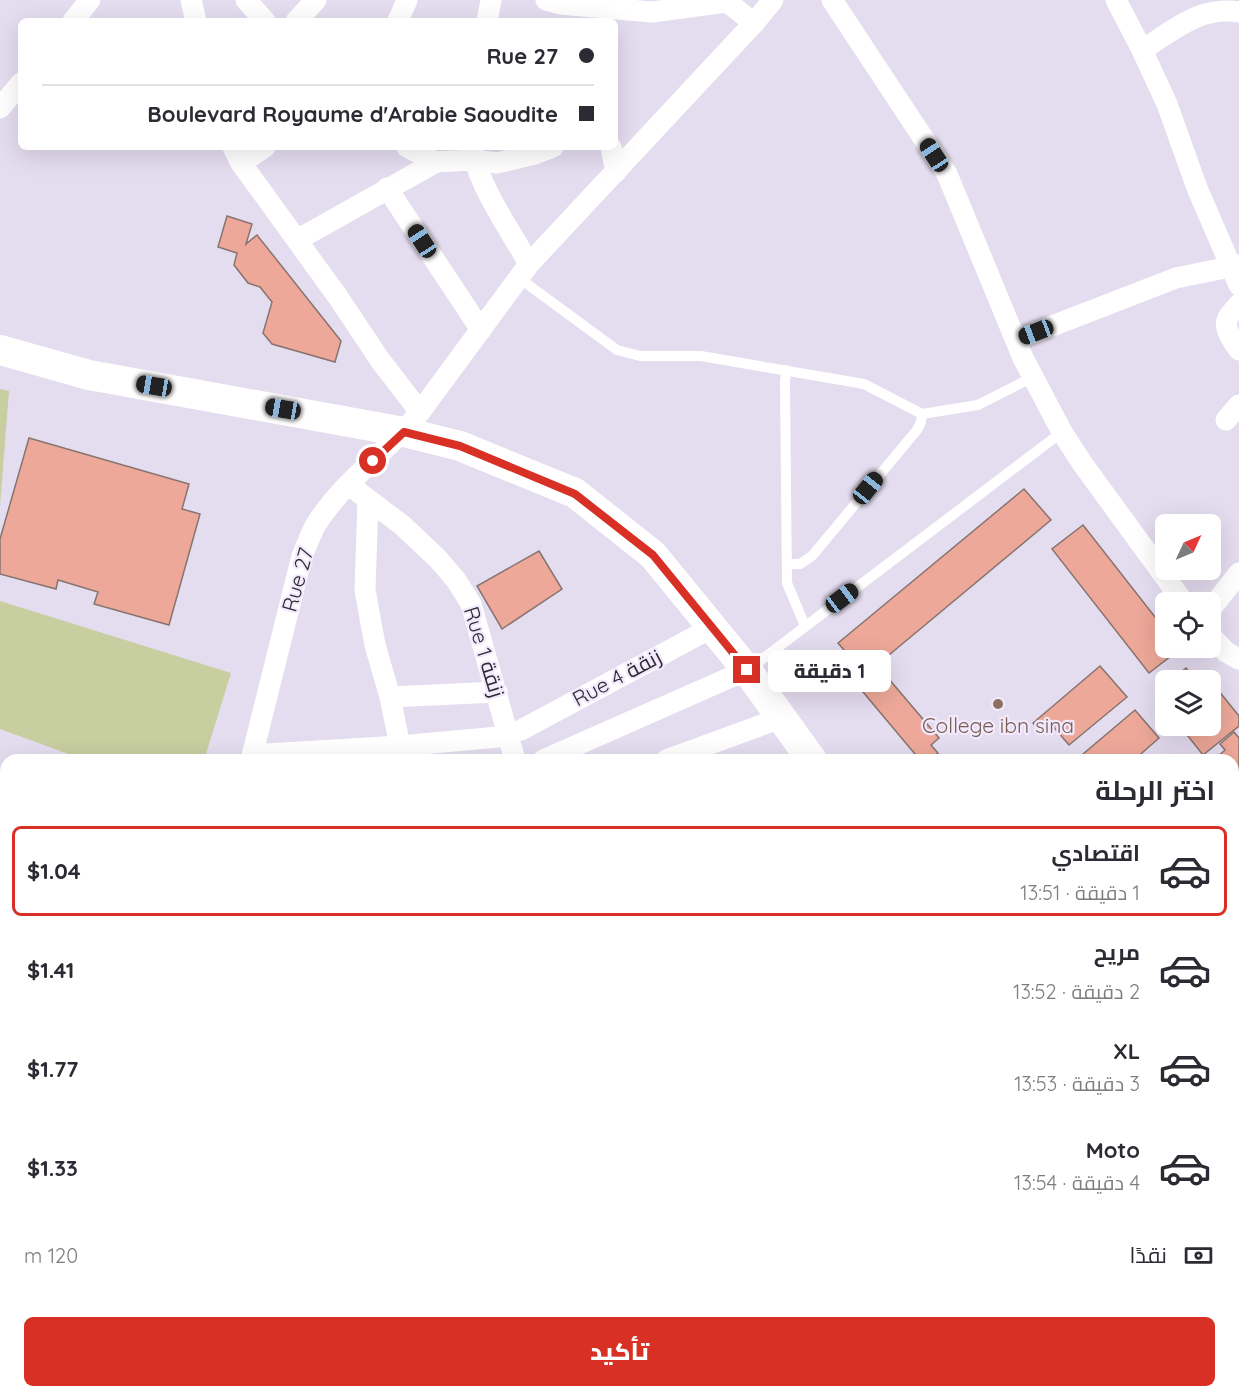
<!DOCTYPE html>
<html lang="ar">
<head>
<meta charset="utf-8">
<style>
  body { margin:0; font-family:Quicksand,Cairo,sans-serif; background:#f2f2f3; color:#2b2b33; direction:rtl; height:100vh; display:flex; flex-direction:column; font-size:22px; white-space:nowrap }
  * { box-sizing:border-box; margin:0 }
  p { font-size:20px; color:#7c7c81 }
  .icon { flex:none; width:33px; height:33px; fill:none; stroke:currentColor; stroke-width:2; stroke-linecap:round; stroke-linejoin:round }
  .map { position:relative; flex:1; overflow:hidden; direction:ltr }
  .details { position:absolute; left:0px; top:754px; width:1239px; height:644px; display:flex; flex-direction:column; background:#fff; border-radius:18px 18px 0 0; box-shadow:0 6px 24px #0002; direction:rtl }
  .details>* { flex:none }
  .hud { position:absolute; left:18px; top:18px; width:600px; height:132px; border-radius:9px; box-shadow:0 6px 24px #0002; direction:rtl; display:grid; align-content:center; height:132px; padding:0 24px; background:#fff }
  .needle { width:39px; rotate:46deg }
  .tools { position:absolute; left:1155px; top:514px; display:grid; gap:12px }
  .tools a { display:grid; place-items:center; width:66px; height:66px; border-radius:9px; background:#fff; box-shadow:0 6px 24px #0002; font-size:30px }
  .end { position:absolute; width:27px; height:27px; margin:-14px; border:8px solid #d93025; background:#fff; box-shadow:0 0 0 3px #fff }
  .from { border-radius:50% }
  .bubble { position:absolute; height:42px; border-radius:9px; background:#fff; box-shadow:0 6px 24px #0002; font-size:20px; font-weight:800; line-height:42px; text-align:center; direction:rtl }
  .car { position:absolute; width:18px; height:36px; margin:-18px -9px; border-radius:8px; box-shadow:0 0 4px 2px #0007; background:linear-gradient(#222 24%,#8ab4d8 0 40%,#222 0 76%,#8ab4d8 0 86%,#222 0) }
  .hud b { display:flex; align-items:center; gap:21px; height:57px; font-size:22px }
  .hud b+b { border-top:2px solid #e1e1e2 }
  .hud i { width:15px; height:15px; background:#2b2b33 }
  ul { padding:0; list-style:none }
  li { display:flex; align-items:center; gap:18px; height:90px; margin:0 12px 9px; padding:0 12px; border:3px solid transparent; border-radius:9px }
  li div { flex:1 }
  li b { display:block; font-size:22px }
  li em { font-style:normal; font-weight:800 }
  li.current { border-color:#d93025 }
  li>.icon { width:54px; height:54px; stroke-width:1.5 }
  h2 { padding:0 24px; font-size:27px; line-height:72px }
  .pay { display:flex; align-items:center; gap:15px; height:66px; padding:0 24px; font-size:22px }
  .pay p { margin-inline-start:auto }
  .cta { display:flex; gap:12px; margin-top:auto; padding:12px 24px }
  .cta a { flex:1; height:69px; border-radius:9px; background:#d93025; color:#fff; font-size:24px; font-weight:800; line-height:69px; text-align:center }
  .map>svg:first-child { display:block }
</style>
</head>
<body>
<div class="map">
<svg width="1239" height="1397" viewBox="0 0 1239 1397">
  <rect width="100%" height="100%" fill="#e4dcef"/>
  <!-- green -->
  <g fill="#c7ce9f">
    <polygon points="0,389 9,391 0,506"/>
    <polygon points="0,601 231,673 204,760 85,760 0,729"/>
    <polygon points="1239,824 1239,953 1233,958 1233,829"/>
  </g>
  <!-- building -->
  <g fill="#eda899" stroke="#88746f" stroke-width="1.5">
    <polygon points="227,216 252,224 246,244 257,235 341,341 335,362 272,344 263,333 272,302 260,287 248,283 234,265 237,253 218,247"/>
    <polygon points="29,438 189,484 182,509 200,514 169,625 94,604 98,592 58,580 56,589 0,574 0,539"/>
    <polygon points="1024,489 1051,520 877,665 939,738 931,745 938,753 928,760 920,760 853,680 863,672 838,643"/>
    <polygon points="1083,525 1166,631 1166,648 1180,649 1149,673 1052,549"/>
    <polygon points="539,551 562,589 502,629 477,586"/>
    <polygon points="1100,666 1127,697 1069,745 1051,724 1041,732 1033,723"/>
    <polygon points="1186,668 1197,681 1170,681"/>
    <polygon points="1206,675 1239,716 1239,726 1203,755 1180,726 1210,726 1210,681 1199,681"/>
    <polygon points="1135,710 1159,738 1134,760 1076,760"/>
    <polygon points="1234,732 1239,738 1239,780 1236,783 1233,780 1233,760 1217,760 1215,759 1225,750 1220,744"/>
    <polygon points="1233,1379 1239,1384 1239,1397 1172,1397 1166,1392 1233,1392"/>
    <polygon points="1073,1392 1149,1392 1156,1397 1080,1397"/>
  </g>
  <g fill="none" stroke-linecap="round" stroke-linejoin="round">
    <!-- service -->
    <g stroke="#fff" stroke-width="10">
      <polyline points="519,278 617,350 640,356 701,356 864,384 922,414 978,405 1033,377"/>
      <polyline points="786,370 785,382 787,583 805,626"/>
      <polyline points="787,564 800,564 812,556 917,430 921,422 922,414"/>
      <polyline points="748,670 1062,432"/>
      <polyline points="1040,1392 1044,1397"/>
    </g>
    <!-- minor -->
    <g stroke="#fff" stroke-width="21">
      <polyline points="191,0 196,21"/>
      <polyline points="246,0 265,21"/>
      <polyline points="546,0 560,4 652,12 727,2 754,23"/>
      <polyline points="832,0 947,174 1023,358 1062,432 1082,463 1184,603"/>
      <polyline points="1116,0 1142,50 1167,104 1197,188 1239,285"/>
      <polyline points="73,21 90,0"/>
      <polyline points="296,21 316,0"/>
      <polyline points="398,21 407,0"/>
      <polyline points="487,21 491,0"/>
      <path d="M 1142,50 C 1174,30 1199,6 1239,12"/>
      <polyline points="0,108 21,83"/>
      <polyline points="233,147 241,163 338,297 380,360 420,412"/>
      <polyline points="407,147 436,162 474,160 497,163 535,154 553,147"/>
      <polyline points="611,147 616,172"/>
      <path d="M 473,150 C 477,184 512,233 529,264"/>
      <polyline points="241,163 265,147"/>
      <polyline points="387,188 481,330"/>
      <polyline points="297,240 436,162"/>
      <path d="M 1239,304 C 1236,308 1232,312 1229,316 C 1221,327 1233,341 1239,350"/>
      <polyline points="1016,340 1176,278 1239,265"/>
      <polyline points="1226,420 1239,405"/>
      <polyline points="349,485 402,525 438,559 456,580 471,604 515,760"/>
      <polyline points="368,500 365,590 375,645 390,697 400,746"/>
      <polyline points="1210,610 1239,573"/>
      <polyline points="1210,635 1226,652 1239,659"/>
      <polyline points="390,697 497,692"/>
      <polyline points="521,730 713,627"/>
      <polyline points="252,755 400,746 509,736"/>
      <path d="M 251,760 L 302,556 C 306,547 310,536 315,526 C 342,482 387,452 420,412 L 529,264 L 754,23 L 773,0"/>
      <polyline points="543,760 747,670"/>
      <polyline points="666,760 781,718"/>
      <polyline points="0,921 6,927"/>
      <polyline points="0,951 6,947"/>
      <polyline points="0,1072 6,1068"/>
      <polyline points="0,1191 6,1187"/>
      <polyline points="0,1298 6,1293"/>
      <polyline points="587,1392 593,1397"/>
      <polyline points="776,1392 779,1397"/>
      <polyline points="61,1397 65,1392"/>
      <polyline points="251,1397 256,1392"/>
      <polyline points="731,1397 734,1392"/>
    </g>
    <!-- secondary -->
    <g stroke="#fff" stroke-width="30">
      <polyline points="0,350 89,375 404,432 460,446 575,493 653,555 747,670 812,760"/>
      <polyline points="1233,1288 1239,1294"/>
    </g>
  </g>
  <g fill="none" stroke-linecap="round" stroke-linejoin="round">
    <!-- route -->
    <polyline stroke="#d93025" stroke-width="8" points="373,461 404,432 460,446 575,494 653,555 747,670"/>
  </g>
  <!-- markers -->
  <circle fill="#8d6e63" stroke="#f2e9fc" stroke-width="2" cx="998" cy="704" r="6"/>
  <g text-anchor="middle" stroke-width="4.5" stroke-linejoin="round" paint-order="stroke">
    <!-- street labels -->
    <g font-size="21" fill="#2d2a31" stroke="#f2e9fc">
      <text transform="translate(298 580) rotate(-74)" y="7">Rue 27</text>
      <text transform="translate(484 652) rotate(73)" y="7">Rue 1 زنقة</text>
      <text transform="translate(617 678) rotate(-28)" y="7">Rue 4 زنقة</text>
    </g>
    <!-- education labels -->
    <g font-size="21" fill="#785e54" stroke="#f2e9fc">
      <text x="998" y="733">College ibn sina</text>
    </g>
  </g>
</svg>
<div class="tools">
<a><svg class="needle" viewBox="-14 -14 28 28"><path d="M0-13l5 13h-10z" fill="#e53935"/><path d="M0 13l5-13h-10z" fill="#7c7c81"/></svg></a>
<a><svg class="icon" aria-label="locate" viewBox="0 0 24 24"><circle cx="12" cy="12" r="6"/><path d="M12 2v4M12 18v4M2 12h4M18 12h4"/></svg></a>
<a><svg class="icon" aria-label="layers" viewBox="0 0 24 24"><path d="M12 4l9 5-9 5-9-5zM3 14l9 5 9-5"/></svg></a>
</div>
<i class="end from" style="left:373px;top:461px"></i>
<i class="end" style="left:747px;top:670px"></i>
<div class="bubble" style="left:768px;top:650px;width:123px">1 دقيقة</div>
<i class="car" style="left:934px;top:155px;rotate:327deg"></i>
<i class="car" style="left:422px;top:241px;rotate:327deg"></i>
<i class="car" style="left:1036px;top:332px;rotate:249deg"></i>
<i class="car" style="left:154px;top:386px;rotate:280deg"></i>
<i class="car" style="left:283px;top:409px;rotate:280deg"></i>
<i class="car" style="left:868px;top:488px;rotate:39deg"></i>
<i class="car" style="left:842px;top:598px;rotate:53deg"></i>
<div class="hud">
<b><i class="from"></i>Rue 27</b>
<b><i></i>Boulevard Royaume d'Arabie Saoudite</b>
</div>
<section class="details">
<h2>اختر الرحلة</h2>
<ul>
<li class="current"><svg class="icon" aria-label="car" viewBox="0 0 24 24"><path d="M5 17H2v-5l4-1 3-4h7l3 4 3 1v5h-3M9 17h6M6 11h13"/><circle cx="7" cy="17" r="2"/><circle cx="17" cy="17" r="2"/></svg><div><b>اقتصادي</b><p>1 دقيقة · 13:51</p></div><em>$1.04</em></li>
<li><svg class="icon" aria-label="car" viewBox="0 0 24 24"><path d="M5 17H2v-5l4-1 3-4h7l3 4 3 1v5h-3M9 17h6M6 11h13"/><circle cx="7" cy="17" r="2"/><circle cx="17" cy="17" r="2"/></svg><div><b>مريح</b><p>2 دقيقة · 13:52</p></div><em>$1.41</em></li>
<li><svg class="icon" aria-label="car" viewBox="0 0 24 24"><path d="M5 17H2v-5l4-1 3-4h7l3 4 3 1v5h-3M9 17h6M6 11h13"/><circle cx="7" cy="17" r="2"/><circle cx="17" cy="17" r="2"/></svg><div><b>XL</b><p>3 دقيقة · 13:53</p></div><em>$1.77</em></li>
<li><svg class="icon" aria-label="car" viewBox="0 0 24 24"><path d="M5 17H2v-5l4-1 3-4h7l3 4 3 1v5h-3M9 17h6M6 11h13"/><circle cx="7" cy="17" r="2"/><circle cx="17" cy="17" r="2"/></svg><div><b>Moto</b><p>4 دقيقة · 13:54</p></div><em>$1.33</em></li>
</ul>
<div class="pay"><svg class="icon" aria-label="cash" viewBox="0 0 24 24"><path d="M3 7h18v10H3z"/><circle cx="12" cy="12" r="2"/></svg>نقدًا<p>120 m</p></div>
<div class="cta"><a>تأكيد</a></div>
</section>
</div>
</body>
</html>
